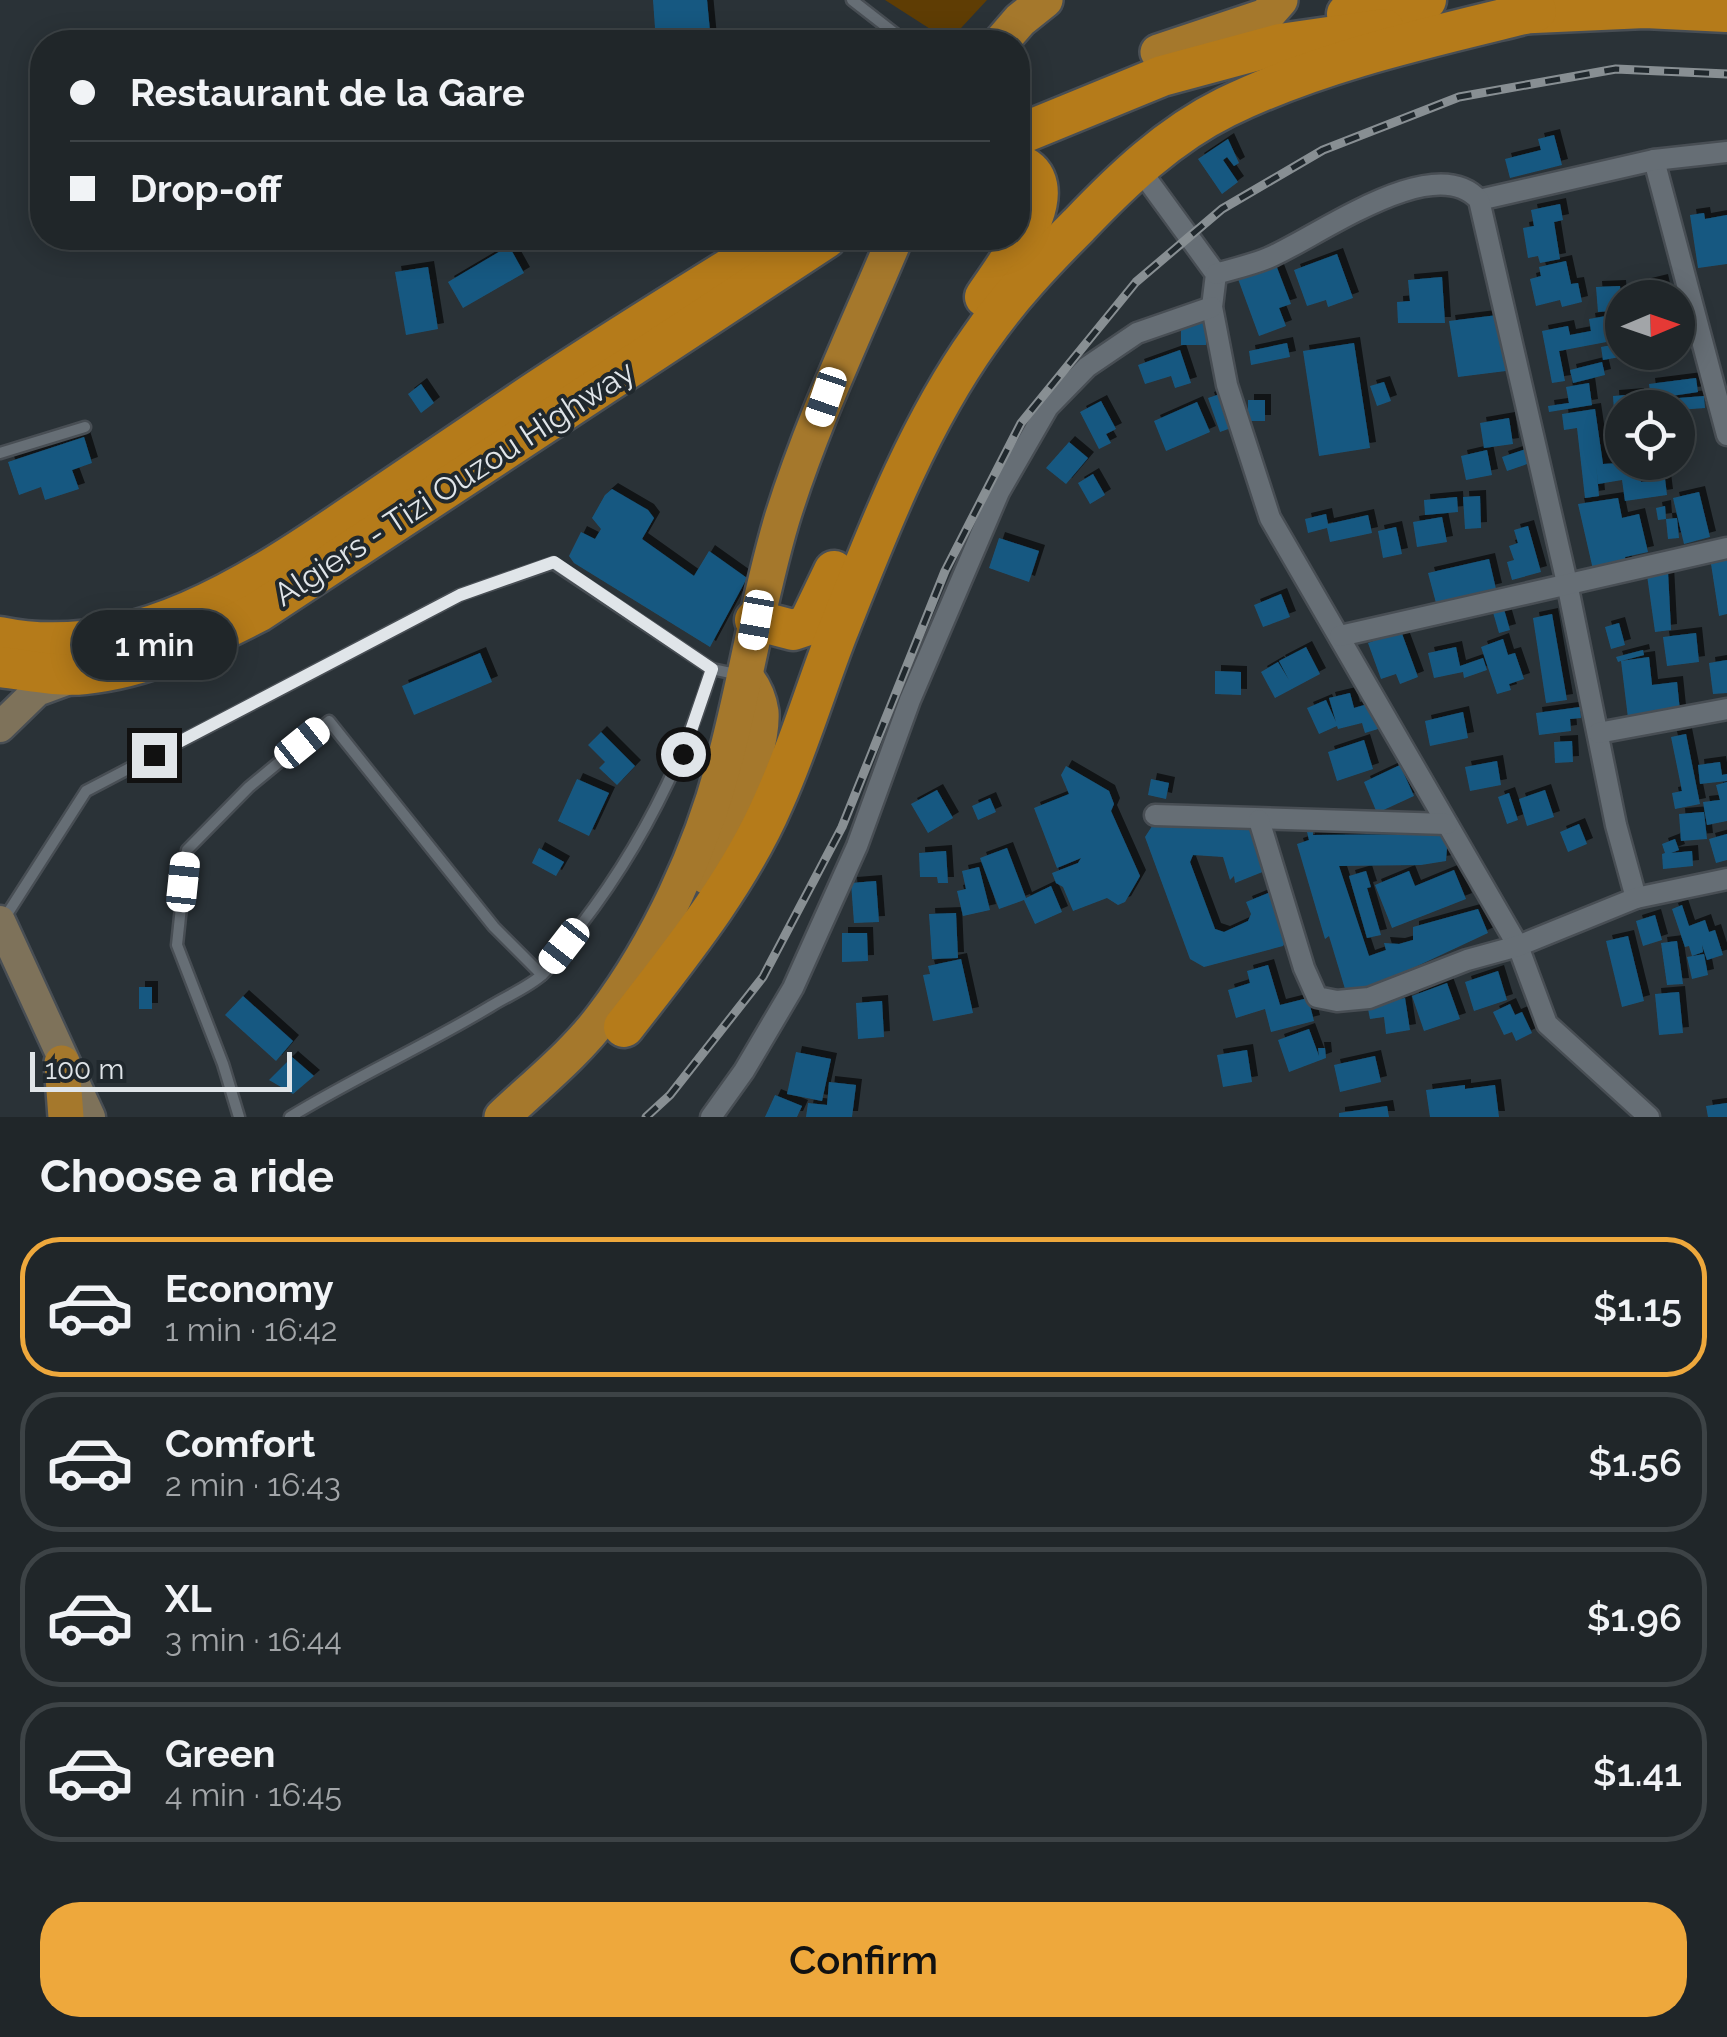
<!DOCTYPE html>
<html lang="en">
<head>
<meta charset="utf-8">
<style>
  body { margin:0; font-family:Raleway,sans-serif; background:#282e31; color:#f1f3f6; height:100vh; display:flex; flex-direction:column; font-size:38px; white-space:nowrap }
  * { box-sizing:border-box; margin:0 }
  p { font-size:32px; color:#a2a5a8 }
  .icon { flex:none; width:55px; height:55px; fill:none; stroke:currentColor; stroke-width:2; stroke-linecap:round; stroke-linejoin:round }
  .map { position:relative; height:1117px; overflow:hidden }
  .side { display:flex; flex-direction:column; background:#202629; flex:1 }
  .side>* { flex:none }
  .guide { position:absolute; left:30px; top:30px; width:1000px; height:220px; border-radius:40px; box-shadow:0 5px 25px #0003,0 0 0 2px #3d4346; display:grid; align-content:center; height:220px; padding:0 40px; background:#202629 }
  .needle { width:65px; rotate:88deg }
  .fabs { position:absolute; left:1605px; top:280px; display:grid; gap:20px }
  .fabs a { display:grid; place-items:center; width:90px; height:90px; border-radius:50%; background:#202629; box-shadow:0 5px 25px #0003,0 0 0 2px #3d4346; font-size:50px }
  .scale { position:absolute; left:30px; bottom:25px; width:262px; box-sizing:border-box; padding-left:10px; border:5px solid #e0e5e9; border-top:0; font-size:28px; line-height:35px; white-space:nowrap; color:#e0e5e9; -webkit-text-stroke:8px #20282d; paint-order:stroke }
  .end { position:absolute; width:45px; height:45px; margin:-22px; border:12px solid #e0e5e9; background:#111; box-shadow:0 0 0 5px #111 }
  .from { border-radius:50% }
  .bubble { position:absolute; height:70px; border-radius:35px; background:#202629; box-shadow:0 5px 25px #0003,0 0 0 2px #3d4346; font-size:32px; font-weight:600; line-height:70px; text-align:center }
  .car { position:absolute; width:30px; height:60px; margin:-30px -15px; border-radius:12px; box-shadow:0 0 8px 2px #0007; background:linear-gradient(#fff 24%,#345 0 40%,#fff 0 76%,#345 0 86%,#fff 0) }
  .guide b { display:flex; align-items:center; gap:35px; height:95px; font-size:38px }
  .guide b+b { border-top:2px solid #3d4346 }
  .guide i { width:25px; height:25px; background:#f1f3f6 }
  ul { padding:0; list-style:none }
  li { display:flex; align-items:center; gap:30px; height:140px; margin:0 20px 15px; padding:0 20px; border:5px solid #3d4346; border-radius:40px }
  li div { flex:1 }
  li b { display:block; font-size:38px }
  li em { font-style:normal; font-weight:600 }
  li.current { border-color:#eea83c }
  li>.icon { width:90px; height:90px; stroke-width:1.5 }
  h2 { padding:0 40px; font-size:45px; line-height:120px }
  .action { display:flex; gap:20px; margin-top:auto; padding:20px 40px }
  .action a { flex:1; height:115px; border-radius:40px; background:#eea83c; color:#111; font-size:40px; font-weight:600; line-height:115px; text-align:center }
  .map>svg:first-child { display:block }
</style>
</head>
<body>
<div class="map">
<svg width="1727" height="1117" viewBox="0 0 1727 1117">
  <defs>
    <filter id="shadow"><feDropShadow dx="6" dy="-6" stdDeviation="0" flood-color="#0009"/></filter>
  </defs>
  <rect width="100%" height="100%" fill="#2a3237"/>
  <!-- green -->
  <polygon fill="#5f3d04" points="885,0 987,0 949,41"/>
  <!-- building -->
  <g fill="#195981" filter="url(#shadow)">
    <polygon points="653,0 707,0 711,42 656,42"/>
    <polygon points="1554,135 1562,165 1510,178 1505,159 1541,150 1538,139"/>
    <polygon points="1228,139 1239,163 1234,166 1227,157 1223,160 1238,182 1222,194 1198,159"/>
    <polygon points="1560,204 1563,220 1554,222 1560,259 1540,263 1538,256 1528,258 1523,228 1534,226 1531,210"/>
    <polygon points="1704,213 1705,219 1727,215 1727,264 1698,268 1690,215"/>
    <polygon points="509,246 524,273 463,308 448,282"/>
    <polygon points="1337,254 1353,298 1328,307 1326,300 1307,306 1294,270"/>
    <polygon points="1566,261 1571,284 1578,283 1582,302 1562,307 1560,300 1536,306 1530,279 1541,276 1539,267"/>
    <polygon points="1276,265 1291,304 1279,308 1286,326 1259,336 1238,279"/>
    <polygon points="428,267 438,329 406,335 395,272"/>
    <polygon points="1442,277 1445,323 1398,323 1397,302 1410,301 1408,280"/>
    <polygon points="1662,280 1666,298 1628,298 1625,289"/>
    <polygon points="1620,286 1622,310 1598,312 1596,287"/>
    <polygon points="1498,315 1506,371 1458,377 1449,321"/>
    <polygon points="1612,315 1617,340 1559,351 1565,381 1552,383 1542,331 1568,326 1570,335 1591,331 1589,319"/>
    <rect x="1181" y="323" width="25" height="22"/>
    <polygon points="1287,343 1290,357 1251,365 1249,351"/>
    <polygon points="1354,343 1370,448 1319,456 1303,351"/>
    <polygon points="1622,343 1622,352 1637,354 1603,360 1601,347"/>
    <polygon points="1180,350 1191,383 1175,388 1171,376 1145,384 1138,365"/>
    <polygon points="1602,362 1605,375 1573,383 1570,370"/>
    <polygon points="1696,378 1698,392 1651,399 1649,384"/>
    <polygon points="1384,382 1391,401 1377,406 1370,386"/>
    <polygon points="1589,383 1592,405 1549,412 1548,406 1569,403 1566,387"/>
    <polygon points="421,384 434,403 421,413 408,394"/>
    <polygon points="1220,394 1231,428 1220,432 1208,398"/>
    <polygon points="1638,394 1639,408 1622,408 1622,427 1615,427 1613,396"/>
    <polygon points="1704,396 1705,408 1678,410 1678,408 1651,408 1650,402 1666,399"/>
    <rect x="1248" y="400" width="17" height="21"/>
    <polygon points="1101,401 1116,429 1106,434 1111,443 1099,449 1080,412"/>
    <polygon points="1197,402 1210,432 1166,451 1154,421"/>
    <polygon points="1595,409 1603,464 1639,462 1641,482 1665,479 1667,495 1625,501 1622,480 1598,484 1596,464 1599,496 1585,498 1577,428 1564,430 1562,414"/>
    <polygon points="1509,418 1513,444 1484,448 1480,423"/>
    <polygon points="84,437 92,463 72,470 79,489 45,500 41,487 19,495 8,462"/>
    <polygon points="1069,442 1088,458 1066,484 1046,468"/>
    <polygon points="1529,448 1533,462 1507,471 1502,457"/>
    <polygon points="1487,450 1492,475 1466,480 1461,456"/>
    <polygon points="1093,474 1105,495 1090,504 1078,483"/>
    <polygon points="612,489 648,510 654,518 642,539 694,576 709,551 747,578 710,647 574,563 569,556 581,532 595,539 601,529 592,518 605,495"/>
    <polygon points="1699,492 1710,537 1684,544 1673,498"/>
    <polygon points="1480,496 1481,528 1465,529 1463,497"/>
    <polygon points="1457,497 1458,512 1425,515 1424,500"/>
    <polygon points="1618,498 1622,518 1639,514 1648,552 1625,557 1627,566 1594,574 1578,504"/>
    <polygon points="1665,506 1666,519 1677,518 1679,538 1668,539 1666,519 1658,520 1656,508"/>
    <polygon points="1326,514 1328,524 1368,515 1372,533 1330,542 1327,528 1308,533 1305,519"/>
    <polygon points="1442,517 1447,542 1417,547 1413,522"/>
    <polygon points="1528,526 1541,572 1512,580 1507,562 1514,560 1509,546 1518,543 1514,530"/>
    <polygon points="1396,527 1402,554 1383,558 1378,531"/>
    <polygon points="999,538 1039,551 1029,582 989,568"/>
    <polygon points="1489,559 1496,589 1436,603 1428,573"/>
    <polygon points="1727,560 1727,614 1719,616 1711,564"/>
    <polygon points="1668,572 1671,630 1655,632 1647,575"/>
    <polygon points="1281,594 1290,617 1263,627 1254,605"/>
    <polygon points="1501,599 1510,630 1499,633 1490,602"/>
    <polygon points="1552,614 1567,700 1546,703 1533,618"/>
    <polygon points="1619,623 1625,645 1611,649 1605,627"/>
    <polygon points="1401,631 1418,677 1400,684 1396,674 1381,679 1368,643"/>
    <polygon points="1696,633 1699,662 1667,666 1663,637"/>
    <polygon points="1503,639 1508,655 1515,653 1524,679 1509,684 1511,690 1497,694 1481,647"/>
    <polygon points="1306,647 1320,674 1275,698 1261,672 1278,662 1289,680 1279,661"/>
    <polygon points="1456,647 1460,666 1483,658 1487,670 1464,678 1463,672 1434,678 1428,653"/>
    <polygon points="1643,650 1644,655 1621,661 1649,657 1652,685 1677,682 1680,711 1628,718 1621,661 1618,662 1616,657"/>
    <polygon points="480,653 492,682 414,715 402,686"/>
    <polygon points="1727,660 1727,693 1713,694 1709,663"/>
    <polygon points="1215,671 1241,672 1241,695 1215,694"/>
    <polygon points="1350,693 1354,708 1371,703 1378,729 1365,733 1362,723 1338,729 1337,726 1319,734 1307,708 1326,700 1336,722 1329,698"/>
    <polygon points="1580,707 1581,718 1570,719 1571,731 1539,735 1536,713"/>
    <polygon points="1463,712 1468,738 1430,746 1425,721"/>
    <polygon points="601,732 635,766 617,785 599,768 605,762 588,745"/>
    <polygon points="1686,734 1700,804 1675,809 1672,793 1682,791 1671,737"/>
    <polygon points="1364,740 1373,769 1337,781 1328,752"/>
    <polygon points="1572,741 1573,762 1555,763 1554,742"/>
    <polygon points="1497,761 1501,785 1470,791 1465,767"/>
    <polygon points="1720,762 1722,775 1727,774 1727,781 1700,784 1698,765"/>
    <polygon points="1400,765 1414,796 1377,813 1364,782"/>
    <polygon points="1066,766 1109,791 1114,804 1111,811 1140,876 1125,902 1118,905 1107,898 1073,911 1063,887 1056,883 1052,873 1078,863 1081,858 1057,868 1034,808 1069,794 1061,775"/>
    <polygon points="577,779 609,793 589,836 558,821"/>
    <polygon points="1151,779 1169,783 1166,799 1148,795"/>
    <polygon points="1727,782 1727,821 1707,825 1703,802 1720,800 1716,785"/>
    <polygon points="937,790 953,818 928,833 911,804"/>
    <polygon points="1545,790 1554,817 1527,826 1519,799"/>
    <polygon points="1509,793 1518,820 1507,824 1498,797"/>
    <polygon points="990,798 996,812 978,820 972,806"/>
    <polygon points="1704,812 1707,839 1681,841 1679,814"/>
    <polygon points="1156,820 1248,823 1265,861 1265,871 1235,883 1234,876 1230,880 1223,857 1193,855 1190,862 1215,929 1224,932 1248,921 1251,914 1246,902 1273,891 1289,934 1283,946 1204,967 1190,959 1145,837"/>
    <polygon points="1579,824 1587,844 1568,852 1560,832"/>
    <polygon points="1313,827 1313,835 1448,834 1446,861 1421,865 1339,866 1369,956 1386,950 1384,943 1399,944 1413,940 1413,927 1478,909 1488,933 1366,990 1345,989 1329,936 1325,939 1297,844 1309,840 1306,828"/>
    <polygon points="1727,834 1727,860 1716,863 1709,839"/>
    <polygon points="1675,839 1679,850 1671,853 1692,851 1693,866 1663,869 1662,854 1665,853 1662,844"/>
    <polygon points="539,848 564,862 556,876 532,863"/>
    <polygon points="1007,848 1026,898 1051,886 1062,912 1035,924 1024,900 999,909 980,858"/>
    <polygon points="946,851 948,883 938,883 937,877 920,877 919,853"/>
    <polygon points="979,867 990,910 963,916 957,891 966,889 962,871"/>
    <polygon points="1454,870 1466,899 1392,928 1375,885 1409,871 1415,886"/>
    <polygon points="1366,871 1371,887 1367,888 1381,935 1367,938 1349,876"/>
    <polygon points="876,881 879,922 854,923 851,883"/>
    <polygon points="1682,905 1689,926 1705,920 1709,932 1715,930 1723,955 1707,960 1702,945 1703,952 1692,956 1689,946 1685,947 1672,909"/>
    <polygon points="956,913 958,958 932,959 929,914"/>
    <polygon points="1655,915 1662,940 1643,946 1636,921"/>
    <polygon points="842,933 867,933 868,961 842,962"/>
    <polygon points="1628,936 1644,1001 1622,1007 1606,941"/>
    <polygon points="1677,941 1683,984 1667,985 1661,943"/>
    <polygon points="1704,954 1708,975 1692,979 1687,957"/>
    <polygon points="961,959 973,1013 933,1021 923,975 930,974 928,966"/>
    <polygon points="1268,965 1280,1005 1308,998 1314,1021 1271,1032 1265,1009 1236,1018 1228,990 1250,983 1247,971"/>
    <polygon points="1498,971 1507,1000 1474,1011 1465,982"/>
    <polygon points="1447,983 1460,1019 1424,1031 1412,996"/>
    <rect x="139" y="987" width="13" height="22"/>
    <polygon points="1679,992 1683,1033 1659,1035 1655,994"/>
    <polygon points="243,996 293,1041 276,1061 225,1015"/>
    <polygon points="1405,998 1410,1030 1386,1034 1384,1017 1370,1019 1367,1004"/>
    <polygon points="882,1001 884,1037 858,1039 856,1003"/>
    <polygon points="1510,1004 1515,1015 1522,1012 1532,1033 1516,1041 1512,1032 1504,1035 1493,1012"/>
    <polygon points="1309,1029 1319,1056 1318,1048 1325,1048 1326,1058 1289,1072 1278,1040"/>
    <polygon points="1247,1050 1252,1082 1223,1087 1217,1055"/>
    <polygon points="796,1052 831,1059 822,1101 787,1094"/>
    <polygon points="1375,1056 1381,1082 1340,1092 1334,1065"/>
    <polygon points="292,1057 314,1076 293,1094 269,1080"/>
    <polygon points="829,1082 856,1085 852,1117 806,1117 808,1103 827,1105"/>
    <polygon points="1465,1085 1465,1089 1495,1085 1499,1117 1430,1117 1426,1090"/>
    <polygon points="775,1095 802,1106 797,1117 765,1117"/>
    <polygon points="1727,1103 1727,1117 1708,1117 1706,1106"/>
    <polygon points="1387,1106 1389,1117 1339,1117 1339,1113"/>
  </g>
  <g fill="none" stroke-linecap="round" stroke-linejoin="round">
    <defs>
      <g id="service">
        <polyline points="852,0 906,42"/>
        <polyline points="0,453 85,427"/>
        <polyline points="4,919 86,791 460,595 553,563 712,669 740,675"/>
        <polyline points="239,1117 223,1064 177,945 187,850 249,787 329,721 494,927 542,975"/>
        <path d="M 290,1117 C 355,1077 425,1046 491,1006 C 507,996 529,987 543,974 C 557,961 568,941 580,926 C 640,848 683,763 712,669"/>
      </g>
      <g id="minor">
        <polyline points="1654,160 1727,435"/>
        <polyline points="1138,167 1216,274 1212,307 1227,385 1270,518 1518,946 1547,1024 1649,1117"/>
        <polyline points="1479,200 1654,160 1727,152"/>
        <path d="M 1216,274 C 1233,269 1251,265 1268,258 C 1316,238 1434,149 1479,200 L 1567,583 L 1616,825 L 1636,898"/>
        <polyline points="1340,636 1727,548"/>
        <polyline points="1598,733 1727,709"/>
        <polyline points="1155,815 1447,824"/>
        <polyline points="1259,820 1304,968 1317,997 1337,1001 1369,998 1467,960 1518,946 1636,898 1727,879"/>
        <polyline points="711,1117 744,1071 793,988 857,846 910,700 999,492 1048,407 1087,367 1137,333 1212,307"/>
      </g>
      <g id="secondary">
        <polyline points="0,727 37,691 75,677"/>
        <polyline points="0,921 90,1117"/>
      </g>
      <g id="trunk">
        <polyline points="1001,42 1020,20 1045,0"/>
        <polyline points="1158,52 1266,16 1280,0"/>
        <path d="M 706,876 C 724,836 764,755 761,712 C 759,698 754,687 745,676"/>
        <polyline points="62,1063 66,1117"/>
        <path d="M 502,1117 C 537,1084 576,1053 604,1015 C 658,943 701,850 724,763 C 746,682 758,599 782,519 C 812,422 856,331 895,238"/>
      </g>
      <g id="motorway">
        <polyline points="1347,14 1426,0"/>
        <polyline points="1511,14 1645,8 1727,12"/>
        <polyline points="1018,135 1162,76 1280,44 1384,29"/>
        <path d="M 985,297 C 1003,269 1071,186 1018,164"/>
        <polyline points="755,620 793,630 808,625 834,571"/>
        <path d="M 0,637 C 134,665 257,580 362,509 C 412,475 463,441 513,407 C 591,354 671,305 750,256"/>
        <path d="M 0,667 C 27,670 57,677 85,674 C 147,668 203,640 258,612 L 826,238"/>
        <path d="M 624,1027 C 679,956 738,884 774,801 C 799,746 816,687 838,631 C 877,533 918,426 980,339 C 1009,297 1043,261 1079,225 C 1122,180 1169,135 1226,107 C 1323,60 1431,37 1536,11"/>
      </g>
    </defs>
    <!-- service casing -->
    <use href="#service" stroke="#484e54" stroke-width="15"/>
    <!-- minor casing -->
    <use href="#minor" stroke="#484e54" stroke-width="25"/>
    <!-- secondary casing -->
    <use href="#secondary" stroke="#484e54" stroke-width="35"/>
    <!-- trunk casing -->
    <use href="#trunk" stroke="#484e54" stroke-width="40"/>
    <!-- motorway casing -->
    <use href="#motorway" stroke="#484e54" stroke-width="45"/>
    <!-- service -->
    <use href="#service" stroke="#666e75" stroke-width="10"/>
    <!-- minor -->
    <use href="#minor" stroke="#666e75" stroke-width="20"/>
    <!-- secondary -->
    <use href="#secondary" stroke="#7e725a" stroke-width="30"/>
    <!-- trunk -->
    <use href="#trunk" stroke="#a5782c" stroke-width="35"/>
    <!-- motorway -->
    <use href="#motorway" stroke="#b57b1a" stroke-width="40"/>
    <defs>
      <polyline id="rail" points="646,1117 670,1095 763,977 842,827 945,571 1021,423 1136,282 1222,209 1323,150 1459,97 1616,69 1727,74"/>
    </defs>
    <!-- rail casing -->
    <use href="#rail" stroke="#888f93" stroke-width="9"/>
    <!-- rail -->
    <use href="#rail" stroke="#20282d" stroke-width="5" stroke-dasharray="15" stroke-linecap="butt"/>
  </g>
  <g fill="none" stroke-linecap="round" stroke-linejoin="round">
    <!-- route -->
    <polyline stroke="#e0e5e9" stroke-width="12" points="154,755 460,595 554,562 712,669 683,754"/>
  </g>
  <g text-anchor="middle" stroke-width="8" stroke-linejoin="round" paint-order="stroke">
    <!-- street labels -->
    <g font-size="32" fill="#e0e5e9" stroke="#20282d">
      <text transform="translate(454 483) rotate(-33)" y="11">Algiers - Tizi Ouzou Highway</text>
    </g>
  </g>
</svg>
<div class="fabs">
<a><svg class="needle" viewBox="-14 -14 28 28"><path d="M0-13l5 13h-10z" fill="#e53935"/><path d="M0 13l5-13h-10z" fill="#a2a5a8"/></svg></a>
<a><svg class="icon" aria-label="locate" viewBox="0 0 24 24"><circle cx="12" cy="12" r="6"/><path d="M12 2v4M12 18v4M2 12h4M18 12h4"/></svg></a>
</div>
<div class="scale">100 m</div>
<i class="end from" style="left:683px;top:754px"></i>
<i class="end" style="left:154px;top:755px"></i>
<div class="bubble" style="left:72px;top:610px;width:165px">1 min</div>
<i class="car" style="left:826px;top:397px;rotate:199deg"></i>
<i class="car" style="left:756px;top:620px;rotate:190deg"></i>
<i class="car" style="left:302px;top:743px;rotate:51deg"></i>
<i class="car" style="left:183px;top:882px;rotate:6deg"></i>
<i class="car" style="left:564px;top:946px;rotate:218deg"></i>
<div class="guide">
<b><i class="from"></i>Restaurant de la Gare</b>
<b><i></i>Drop-off</b>
</div>
</div>
<section class="side">
<h2>Choose a ride</h2>
<ul>
<li class="current"><svg class="icon" aria-label="car" viewBox="0 0 24 24"><path d="M5 17H2v-5l4-1 3-4h7l3 4 3 1v5h-3M9 17h6M6 11h13"/><circle cx="7" cy="17" r="2"/><circle cx="17" cy="17" r="2"/></svg><div><b>Economy</b><p>1 min · 16:42</p></div><em>$1.15</em></li>
<li><svg class="icon" aria-label="car" viewBox="0 0 24 24"><path d="M5 17H2v-5l4-1 3-4h7l3 4 3 1v5h-3M9 17h6M6 11h13"/><circle cx="7" cy="17" r="2"/><circle cx="17" cy="17" r="2"/></svg><div><b>Comfort</b><p>2 min · 16:43</p></div><em>$1.56</em></li>
<li><svg class="icon" aria-label="car" viewBox="0 0 24 24"><path d="M5 17H2v-5l4-1 3-4h7l3 4 3 1v5h-3M9 17h6M6 11h13"/><circle cx="7" cy="17" r="2"/><circle cx="17" cy="17" r="2"/></svg><div><b>XL</b><p>3 min · 16:44</p></div><em>$1.96</em></li>
<li><svg class="icon" aria-label="car" viewBox="0 0 24 24"><path d="M5 17H2v-5l4-1 3-4h7l3 4 3 1v5h-3M9 17h6M6 11h13"/><circle cx="7" cy="17" r="2"/><circle cx="17" cy="17" r="2"/></svg><div><b>Green</b><p>4 min · 16:45</p></div><em>$1.41</em></li>
</ul>
<div class="action"><a>Confirm</a></div>
</section>
</body>
</html>
